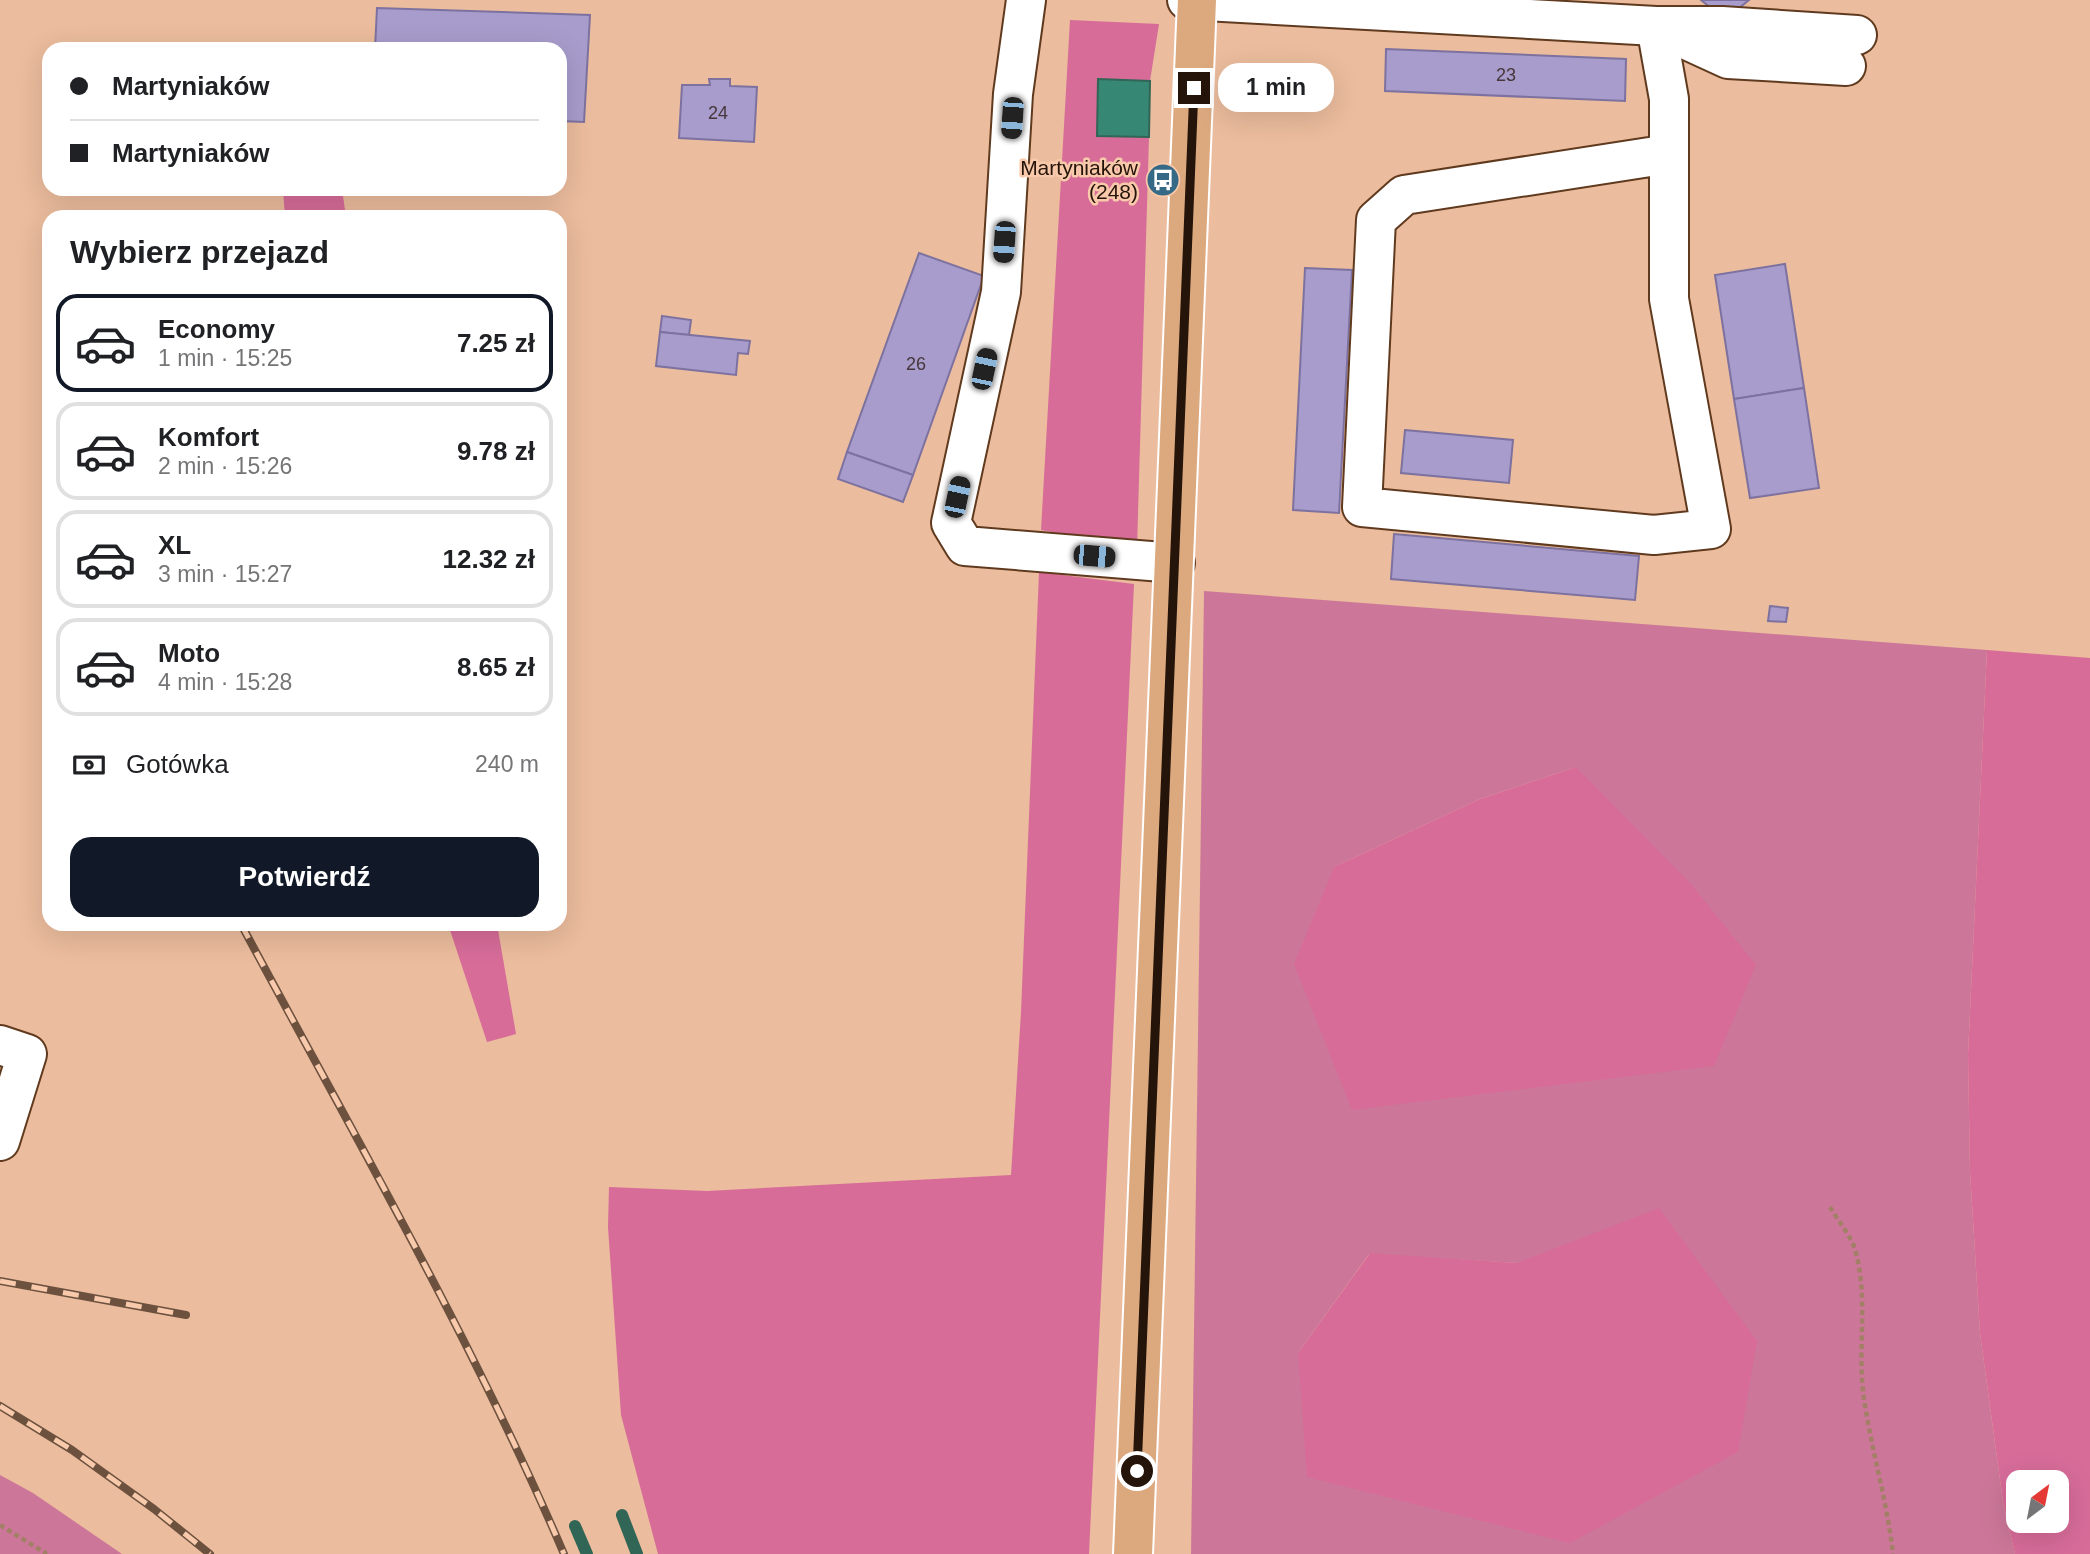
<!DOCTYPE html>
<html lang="pl">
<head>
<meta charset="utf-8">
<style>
  body { margin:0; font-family:Helvetica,sans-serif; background:#f6f6f6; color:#202124; height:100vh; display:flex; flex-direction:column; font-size:26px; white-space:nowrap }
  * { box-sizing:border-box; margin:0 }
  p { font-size:23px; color:#757577 }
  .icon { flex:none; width:38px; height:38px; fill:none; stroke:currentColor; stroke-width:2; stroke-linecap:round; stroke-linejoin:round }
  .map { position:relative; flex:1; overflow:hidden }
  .details { position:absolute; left:42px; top:210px; width:525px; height:721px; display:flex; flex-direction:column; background:#fff; border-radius:21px; box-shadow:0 7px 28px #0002 }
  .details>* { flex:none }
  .hud { position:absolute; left:42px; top:42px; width:525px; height:154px; border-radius:21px; box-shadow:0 7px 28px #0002; display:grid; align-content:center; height:154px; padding:0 28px; background:#fff }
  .needle { width:46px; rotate:32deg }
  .tools { position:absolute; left:2006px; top:1470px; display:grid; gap:14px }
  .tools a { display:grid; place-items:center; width:63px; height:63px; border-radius:14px; background:#fff; box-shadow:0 7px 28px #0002; font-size:35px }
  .end { position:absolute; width:32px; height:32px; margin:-16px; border:9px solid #251409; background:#fff; box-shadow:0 0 0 4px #fff }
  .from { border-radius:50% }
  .bubble { position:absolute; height:49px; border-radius:21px; background:#fff; box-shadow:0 7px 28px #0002; font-size:23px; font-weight:800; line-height:49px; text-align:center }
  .car { position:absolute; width:21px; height:42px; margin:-21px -10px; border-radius:9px; box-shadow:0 0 5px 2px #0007; background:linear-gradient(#222 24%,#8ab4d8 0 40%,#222 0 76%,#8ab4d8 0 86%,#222 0) }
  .hud b { display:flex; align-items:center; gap:24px; height:66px; font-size:26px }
  .hud b+b { border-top:2px solid #e0e0e0 }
  .hud i { width:18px; height:18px; background:#202124 }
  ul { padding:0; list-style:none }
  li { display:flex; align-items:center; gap:21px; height:98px; margin:0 14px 10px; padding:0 14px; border:4px solid #e0e0e0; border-radius:21px }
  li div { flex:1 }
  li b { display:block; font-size:26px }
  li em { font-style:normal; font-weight:800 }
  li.active { border-color:#111827 }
  li>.icon { width:63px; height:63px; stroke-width:1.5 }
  h2 { padding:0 28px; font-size:32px; line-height:84px }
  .pay { display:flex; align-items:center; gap:18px; height:77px; padding:0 28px; font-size:26px }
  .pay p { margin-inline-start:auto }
  .action { display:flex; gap:14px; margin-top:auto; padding:14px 28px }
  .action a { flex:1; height:80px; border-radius:21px; background:#111827; color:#fff; font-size:28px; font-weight:800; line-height:80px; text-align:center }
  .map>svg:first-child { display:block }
</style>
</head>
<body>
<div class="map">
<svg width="2090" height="1554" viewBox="0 0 2090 1554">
  <rect width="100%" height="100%" fill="#ebbc9d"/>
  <!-- green -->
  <g fill="#c79" fill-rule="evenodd">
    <path d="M 1204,591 L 1987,650 L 1968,1054 L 1970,1172 L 1980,1333 L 2003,1502 L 2015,1554 L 1191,1554 ZM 1576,767 L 1334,867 L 1480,799 ZM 1369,1254 L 1517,1263 L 1298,1353 Z"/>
    <polygon points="0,1475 33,1493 122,1554 0,1554"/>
  </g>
  <!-- forest -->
  <g fill="#d76c99" fill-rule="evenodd">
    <polygon points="1070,20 1159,24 1150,81 1098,80 1097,136 1149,137 1137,548 1041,530"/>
    <polygon points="283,189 342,189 346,217 285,217"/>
    <polygon points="1039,572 1134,584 1089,1554 658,1554 621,1415 608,1227 609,1187 707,1191 1011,1175 1021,1012"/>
    <path d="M 1987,650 L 2090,658 L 2090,1554 L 2015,1554 L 2003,1502 L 1980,1333 L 1970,1172 L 1968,1054 ZM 2018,1482 L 2056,1482 L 2056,1521 L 2018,1521 Z"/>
    <polygon points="1576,767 1691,884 1756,965 1714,1066 1352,1110 1294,964 1334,867 1480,799"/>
    <polygon points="448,924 497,924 516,1034 487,1042"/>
    <polygon points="1659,1208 1757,1341 1738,1452 1570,1543 1307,1477 1298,1353 1370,1253 1517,1263"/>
  </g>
  <!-- water -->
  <polygon fill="#368875" stroke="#316555" stroke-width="2" points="1098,79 1150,81 1149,137 1097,136"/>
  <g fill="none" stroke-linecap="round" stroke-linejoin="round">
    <!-- stream -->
    <g stroke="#316555" stroke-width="12">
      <polyline points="622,1515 637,1554"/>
      <polyline points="575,1526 587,1554"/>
    </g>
  </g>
  <!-- building -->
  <g fill="#a79ccb" stroke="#7d729f" stroke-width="2">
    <polygon points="1701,0 1749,0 1738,9 1711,8"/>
    <polygon points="377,8 590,15 584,122 560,121 560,49 375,49"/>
    <polygon points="1386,49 1626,59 1625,101 1385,91"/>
    <polygon points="709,79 730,79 730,86 757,87 754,142 679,138 682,85 710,85"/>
    <polygon points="919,253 984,276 913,475 847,452"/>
    <polygon points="1785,264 1804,388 1734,399 1715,275"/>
    <polygon points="1305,268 1352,270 1339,513 1293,510"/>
    <polygon points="662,316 691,320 689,335 660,332"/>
    <polygon points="660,332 750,341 748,354 738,353 736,375 656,366"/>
    <polygon points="1804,388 1819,488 1750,498 1734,399"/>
    <polygon points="1405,430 1513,440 1509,483 1401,473"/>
    <polygon points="847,452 913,475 903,502 838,479"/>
    <polygon points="1394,534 1639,556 1635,600 1391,579"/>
    <polygon points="1770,606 1788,608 1786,622 1768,621"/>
  </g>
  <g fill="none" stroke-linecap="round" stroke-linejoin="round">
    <defs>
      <g id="minor">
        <polyline points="1026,0 1013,94 1001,292 951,523 965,546 1175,563"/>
        <polyline points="1187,0 1656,26 1728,59 1846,66"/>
        <polyline points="1669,154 1404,195 1376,220 1362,507 1654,535 1711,529 1669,299 1669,99 1656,26 1722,26 1857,35"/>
        <polyline points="0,1045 27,1054 0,1141"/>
      </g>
      <polyline id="major" points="1133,1554 1197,0"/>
    </defs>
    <!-- minor casing -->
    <use href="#minor" stroke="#603a1e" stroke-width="42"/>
    <!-- major casing -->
    <use href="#major" stroke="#fff" stroke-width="42"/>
    <!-- path -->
    <g stroke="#a37f67" stroke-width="4.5" stroke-dasharray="5 3.5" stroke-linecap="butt">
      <path d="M 1830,1207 C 1838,1221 1853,1238 1856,1253 C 1868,1299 1858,1346 1863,1391 C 1870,1446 1887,1499 1893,1554"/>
      <polyline points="0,1525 47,1554"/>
    </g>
    <!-- minor -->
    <use href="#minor" stroke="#fff" stroke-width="38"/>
    <!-- major -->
    <use href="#major" stroke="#dca97f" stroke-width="38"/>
    <defs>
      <g id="rail">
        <path d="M 241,924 C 352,1132 471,1337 564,1554"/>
        <polyline points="0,1281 186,1315"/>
        <polyline points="0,1406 72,1450 154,1509 210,1554"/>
      </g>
    </defs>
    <!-- rail casing -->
    <use href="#rail" stroke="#6d513f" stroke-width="8"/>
    <!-- rail -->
    <use href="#rail" stroke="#f8c9aa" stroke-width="5" stroke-dasharray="16" stroke-linecap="butt"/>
  </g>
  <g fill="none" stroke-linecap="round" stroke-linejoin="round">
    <!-- route -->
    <polyline stroke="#251409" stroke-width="9" points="1137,1471 1194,88"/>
  </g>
  <!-- icons -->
  <defs>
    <symbol id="bus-disc" viewBox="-11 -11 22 22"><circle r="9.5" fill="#366986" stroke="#f8c9aa"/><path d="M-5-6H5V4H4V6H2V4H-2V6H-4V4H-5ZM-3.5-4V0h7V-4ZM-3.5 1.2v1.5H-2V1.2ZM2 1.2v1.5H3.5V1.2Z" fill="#fff"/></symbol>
  </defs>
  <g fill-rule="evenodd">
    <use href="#bus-disc" x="1144" y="161" width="38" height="38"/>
  </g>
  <g text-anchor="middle" stroke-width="5" stroke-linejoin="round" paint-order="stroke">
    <!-- number labels -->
    <g font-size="18" fill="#46363a">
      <text x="1506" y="81">23</text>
      <text x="718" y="119">24</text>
      <text x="916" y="370">26</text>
    </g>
    <!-- poi labels -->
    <g font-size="21" fill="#251409" stroke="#f8c9aa" text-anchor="end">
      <text x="1138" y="175">Martyniaków<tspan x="1138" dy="24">(248)</tspan></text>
    </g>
  </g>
</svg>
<div class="tools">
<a><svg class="needle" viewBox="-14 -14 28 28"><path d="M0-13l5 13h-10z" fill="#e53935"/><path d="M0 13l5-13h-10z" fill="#757577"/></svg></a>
</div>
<i class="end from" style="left:1137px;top:1471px"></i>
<i class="end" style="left:1194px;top:88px"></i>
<div class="bubble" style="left:1218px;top:63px;width:116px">1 min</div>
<i class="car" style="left:1012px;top:118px;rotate:184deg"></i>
<i class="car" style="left:1004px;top:242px;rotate:184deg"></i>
<i class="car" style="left:984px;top:369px;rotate:12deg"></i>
<i class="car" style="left:957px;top:497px;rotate:12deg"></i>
<i class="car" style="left:1094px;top:556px;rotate:95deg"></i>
<div class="hud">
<b><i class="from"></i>Martyniaków</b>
<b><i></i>Martyniaków</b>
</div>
<section class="details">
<h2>Wybierz przejazd</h2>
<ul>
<li class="active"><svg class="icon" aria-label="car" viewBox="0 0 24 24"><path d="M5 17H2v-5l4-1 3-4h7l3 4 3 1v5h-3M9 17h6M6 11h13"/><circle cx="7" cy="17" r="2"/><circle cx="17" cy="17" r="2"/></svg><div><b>Economy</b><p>1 min · 15:25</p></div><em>7.25 zł</em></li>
<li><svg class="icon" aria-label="car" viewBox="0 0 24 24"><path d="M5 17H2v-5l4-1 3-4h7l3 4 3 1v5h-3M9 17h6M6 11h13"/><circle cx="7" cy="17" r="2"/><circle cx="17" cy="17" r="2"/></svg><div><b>Komfort</b><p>2 min · 15:26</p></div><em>9.78 zł</em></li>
<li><svg class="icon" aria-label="car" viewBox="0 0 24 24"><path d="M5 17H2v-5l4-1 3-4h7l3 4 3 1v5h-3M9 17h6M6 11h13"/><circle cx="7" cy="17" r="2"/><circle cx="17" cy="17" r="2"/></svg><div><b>XL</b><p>3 min · 15:27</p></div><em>12.32 zł</em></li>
<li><svg class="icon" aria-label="car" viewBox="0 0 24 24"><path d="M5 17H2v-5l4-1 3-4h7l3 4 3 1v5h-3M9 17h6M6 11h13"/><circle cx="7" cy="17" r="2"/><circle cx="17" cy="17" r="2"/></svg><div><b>Moto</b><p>4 min · 15:28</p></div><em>8.65 zł</em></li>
</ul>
<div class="pay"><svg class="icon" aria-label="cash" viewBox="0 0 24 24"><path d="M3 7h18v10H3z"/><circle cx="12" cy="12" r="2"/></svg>Gotówka<p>240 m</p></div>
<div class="action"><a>Potwierdź</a></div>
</section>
</div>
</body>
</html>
